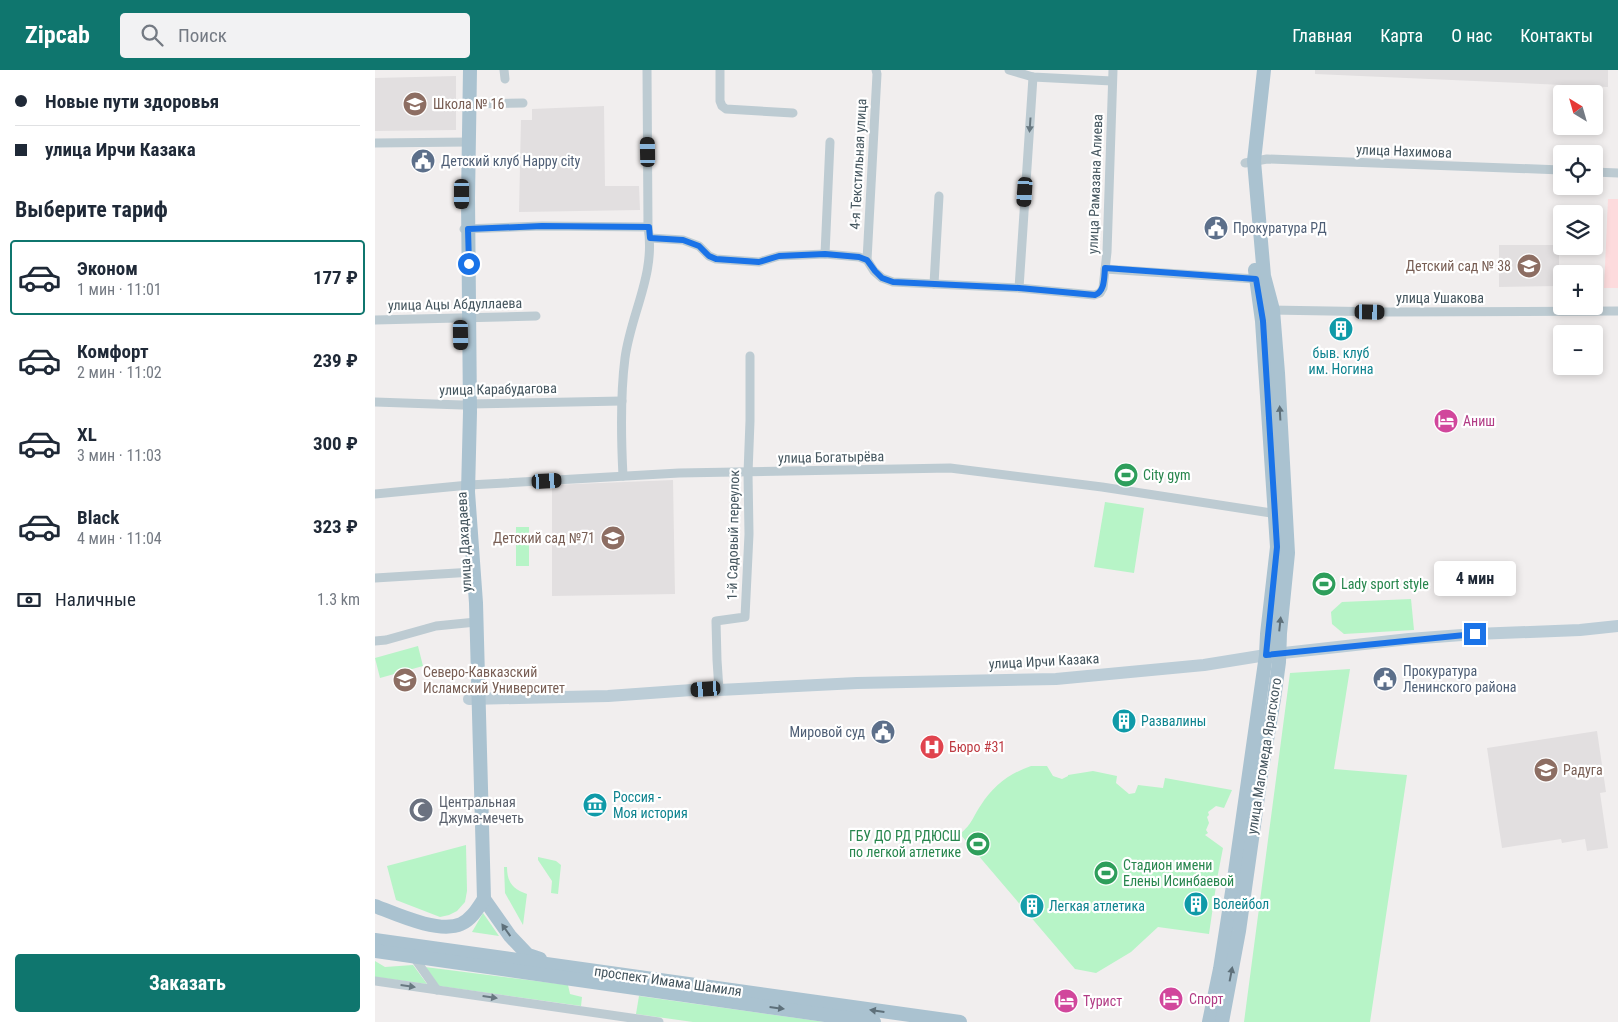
<!DOCTYPE html>
<html lang="ru">
<head>
<meta charset="utf-8">
<style>
  body { margin:0; font-family:"Roboto Condensed",sans-serif; background:#f2f2f3; color:#1f2937; height:100vh; display:flex; flex-direction:column; font-size:19px; white-space:nowrap }
  * { box-sizing:border-box; margin:0 }
  p { font-size:16px; color:#747a83 }
  .icon { flex:none; width:28px; height:28px; fill:none; stroke:currentColor; stroke-width:2; stroke-linecap:round; stroke-linejoin:round }
  .map { position:relative; flex:1; overflow:hidden }
  .panel { display:flex; flex-direction:column; background:#fff; width:375px }
  .panel>* { flex:none }
  .hud { display:grid; align-content:center; height:110px; padding:0 15px; background:#fff }
  .needle { width:32px; rotate:323deg }
  .tools { position:absolute; left:1178px; top:15px; display:grid; gap:10px }
  .tools a { display:grid; place-items:center; width:50px; height:50px; border-radius:5px; background:#fff; box-shadow:0 2px 8px #0003; font-size:25px }
  .end { position:absolute; width:22px; height:22px; margin:-11px; border:6px solid #1a73e8; background:#fff; box-shadow:0 0 0 2px #fff }
  .from { border-radius:50% }
  .bubble { position:absolute; height:35px; border-radius:5px; background:#fff; box-shadow:0 2px 8px #0003; font-size:16px; font-weight:700; line-height:35px; text-align:center }
  .car { position:absolute; width:15px; height:30px; margin:-15px -8px; border-radius:6px; box-shadow:0 0 4px 1px #0007; background:linear-gradient(#222 24%,#8ab4d8 0 40%,#222 0 76%,#8ab4d8 0 86%,#222 0) }
  .hud b { display:flex; align-items:center; gap:18px; height:48px; font-size:19px }
  .hud b+b { border-top:1px solid #e0e1e3 }
  .hud i { width:12px; height:12px; background:#1f2937 }
  ul { padding:0; list-style:none }
  li { display:flex; align-items:center; gap:15px; height:75px; margin:0 10px 8px; padding:0 5px; border:2px solid transparent; border-radius:5px }
  li div { flex:1 }
  li b { display:block; font-size:19px }
  li em { font-style:normal; font-weight:700 }
  li.current { border-color:#0f766e }
  li>.icon { width:45px; height:45px; stroke-width:1.5 }
  h2 { padding:0 15px; font-size:22px; line-height:60px }
  .pay { display:flex; align-items:center; gap:12px; height:55px; padding:0 15px; font-size:19px }
  .pay p { margin-inline-start:auto }
  .button { display:flex; gap:10px; margin-top:auto; padding:10px 15px }
  .button a { flex:1; height:58px; border-radius:5px; background:#0f766e; color:#fff; font-size:20px; font-weight:700; line-height:58px; text-align:center }
  header { display:flex; align-items:center; gap:30px; box-sizing:border-box; height:70px; padding:0 25px; background:#0f766e; color:#fff }
  header strong { font-size:24px }
  nav { display:flex; gap:28px; margin-inline-start:auto; font-size:18px }
  .search { width:350px; height:45px; background:#f2f2f3; display:flex; align-items:center; gap:12px; box-sizing:border-box; padding:0 18px; border-radius:5px; color:#747a83; font-size:19px }
  main { display:flex; flex:1; min-height:0 }
  .map>svg:first-child { display:block }
</style>
</head>
<body>
<header>
<strong>Zipcab</strong>
<div class="search"><svg class="icon" aria-label="search" viewBox="0 0 24 24"><circle cx="10" cy="10" r="6"/><path d="M15 15l6 6"/></svg>Поиск</div>
<nav><a>Главная</a><a>Карта</a><a>О нас</a><a>Контакты</a></nav>
</header>
<main>
<section class="panel">
<div class="hud">
<b><i class="from"></i>Новые пути здоровья</b>
<b><i></i>улица Ирчи Казака</b>
</div>
<h2>Выберите тариф</h2>
<ul>
<li class="current"><svg class="icon" aria-label="car" viewBox="0 0 24 24"><path d="M5 17H2v-5l4-1 3-4h7l3 4 3 1v5h-3M9 17h6M6 11h13"/><circle cx="7" cy="17" r="2"/><circle cx="17" cy="17" r="2"/></svg><div><b>Эконом</b><p>1 мин · 11:01</p></div><em>177 ₽</em></li>
<li><svg class="icon" aria-label="car" viewBox="0 0 24 24"><path d="M5 17H2v-5l4-1 3-4h7l3 4 3 1v5h-3M9 17h6M6 11h13"/><circle cx="7" cy="17" r="2"/><circle cx="17" cy="17" r="2"/></svg><div><b>Комфорт</b><p>2 мин · 11:02</p></div><em>239 ₽</em></li>
<li><svg class="icon" aria-label="car" viewBox="0 0 24 24"><path d="M5 17H2v-5l4-1 3-4h7l3 4 3 1v5h-3M9 17h6M6 11h13"/><circle cx="7" cy="17" r="2"/><circle cx="17" cy="17" r="2"/></svg><div><b>XL</b><p>3 мин · 11:03</p></div><em>300 ₽</em></li>
<li><svg class="icon" aria-label="car" viewBox="0 0 24 24"><path d="M5 17H2v-5l4-1 3-4h7l3 4 3 1v5h-3M9 17h6M6 11h13"/><circle cx="7" cy="17" r="2"/><circle cx="17" cy="17" r="2"/></svg><div><b>Black</b><p>4 мин · 11:04</p></div><em>323 ₽</em></li>
</ul>
<div class="pay"><svg class="icon" aria-label="cash" viewBox="0 0 24 24"><path d="M3 7h18v10H3z"/><circle cx="12" cy="12" r="2"/></svg>Наличные<p>1.3 km</p></div>
<div class="button"><a>Заказать</a></div>
</section>
<div class="map">
<svg width="1243" height="952" viewBox="0 0 1243 952">
  <rect width="100%" height="100%" fill="#f1eeee"/>
  <!-- education -->
  <g fill="#e2dfe0">
    <polygon points="940,0 1233,0 1233,17 940,4"/>
    <polygon points="81,6 81,60 0,61 0,8"/>
    <polygon points="229,36 230,116 264,116 265,140 144,142 146,50 157,50 157,39"/>
    <polygon points="1124,175 1184,175 1184,216 1124,217"/>
    <polygon points="298,410 300,524 177,526 177,415"/>
    <polygon points="1222,661 1231,722 1225,723 1233,778 1212,781 1210,769 1187,773 1186,769 1127,778 1112,678"/>
  </g>
  <!-- medical -->
  <polygon fill="#fddbdd" points="1233,129 1243,129 1243,218 1229,218"/>
  <!-- green -->
  <g fill="#b7f4c7">
    <polygon points="730,432 769,438 759,503 719,497"/>
    <rect x="141" y="457" width="13" height="39"/>
    <polygon points="1036,529 1039,560 969,564 957,554 956,542 967,532"/>
    <polygon points="43,576 48,596 5,608 0,588"/>
    <polygon points="975,599 959,699 1032,705 995,952 869,952 915,603"/>
    <path d="M 656,696 L 672,696 L 678,706 L 687,709 L 693,706 L 693,705 L 718,701 L 742,706 L 741,713 L 754,724 L 760,723 L 763,715 L 788,718 L 790,708 L 857,720 L 849,738 L 841,736 L 833,742 L 834,745 L 832,747 L 834,753 L 831,760 L 833,763 L 830,765 L 848,778 L 842,809 L 834,864 L 783,857 L 756,882 L 721,903 L 700,899 L 585,764 C 598,753 597,748 606,735 C 618,716 635,703 656,696 Z"/>
    <polygon points="91,775 92,821 90,832 82,841 74,845 65,847 21,830 12,796"/>
    <polygon points="163,787 181,791 186,795 183,824 176,823 177,811 163,790"/>
    <path d="M 129,797 L 132,797 C 132,812 138,820 152,824 L 148,855 L 130,823 Z"/>
    <polygon points="108,843 124,866 97,862"/>
    <polygon points="0,891 10,897 38,895 52,914 0,907"/>
    <polygon points="50,897 193,915 195,924 207,927 206,936 64,916"/>
    <polygon points="264,926 450,952 318,952 261,944"/>
  </g>
  <g fill="none" stroke-linecap="round" stroke-linejoin="round">
    <!-- minor -->
    <g stroke="#bdcbd2" stroke-width="9">
      <polyline points="129,0 130,9"/>
      <polyline points="345,0 345,31 347,36 351,39 418,43"/>
      <polyline points="634,0 658,7 737,11"/>
      <polyline points="87,34 148,33"/>
      <polyline points="0,73 94,72"/>
      <polyline points="870,93 892,89 1186,100"/>
      <polyline points="1219,102 1243,103"/>
      <polyline points="89,159 167,156 273,157"/>
      <polyline points="275,168 308,170 324,176 334,186 341,189 384,192 404,186 450,184 484,187 492,190 499,201 507,208 518,212 644,218 719,225 725,223 728,218 732,182 738,0"/>
      <polyline points="450,184 455,72"/>
      <polyline points="492,190 502,4 501,0"/>
      <polyline points="730,199 881,209 884,208"/>
      <polyline points="559,214 564,126"/>
      <polyline points="644,218 658,7"/>
      <polyline points="894,240 1013,242 1243,241"/>
      <polyline points="0,250 161,246"/>
      <polyline points="0,332 87,335 95,334 247,331"/>
      <path d="M 248,406 C 246,367 245,327 250,288 C 256,243 281,204 273,157 L 272,0"/>
      <polyline points="0,424 94,415 304,403 575,398 727,417 903,444"/>
      <polyline points="0,508 98,502"/>
      <polyline points="0,571 11,570 61,556 101,552"/>
      <polyline points="344,620 342,590 341,551 370,547 374,464 373,403 375,351 375,286"/>
      <polyline points="38,886 62,920"/>
      <polyline points="0,911 284,952"/>
    </g>
    <!-- secondary -->
    <polyline stroke="#bccdd7" stroke-width="12" points="94,629 233,626 331,619 344,620 482,613 681,609 829,595 891,585 1034,569 1100,564 1205,560 1243,556"/>
    <!-- primary -->
    <g stroke="#aac2d0" stroke-width="14">
      <polyline points="109,829 135,866 153,885 165,889"/>
      <path d="M 0,836 C 21,844 64,864 86,854 C 97,849 103,838 109,829 L 101,533 L 93,422 L 95,342 L 93,128 L 95,0"/>
      <polyline points="0,870 585,952"/>
      <polyline points="0,881 499,952"/>
      <polyline points="834,952 845,899 859,809 891,585 892,564 902,477 887,251 880,200"/>
      <polyline points="847,952 864,861 886,705 899,629 904,592 905,563 913,483 903,303 898,240 889,206 879,91 889,0"/>
    </g>
  </g>
  <!-- one-way arrows -->
  <defs><path id="oneway-solid" d="M-6-.8H1V-3.2L6.5 0L1 3.2V.8H-6Z" transform="scale(1.25)"/></defs>
  <g fill="#687881">
    <use href="#oneway-solid" transform="translate(655 55) rotate(94)"/>
    <use href="#oneway-solid" transform="translate(33 916) rotate(8)"/>
    <use href="#oneway-solid" transform="translate(115 927) rotate(8)"/>
  </g>
  <g fill="#5e707a">
    <use href="#oneway-solid" transform="translate(905 343) rotate(-93)"/>
    <use href="#oneway-solid" transform="translate(905 554) rotate(-84)"/>
    <use href="#oneway-solid" transform="translate(131 860) rotate(-125)"/>
    <use href="#oneway-solid" transform="translate(856 904) rotate(-79)"/>
    <use href="#oneway-solid" transform="translate(402 938) rotate(7)"/>
    <use href="#oneway-solid" transform="translate(502 941) rotate(-172)"/>
  </g>
  <g fill="none" stroke-linecap="round" stroke-linejoin="round">
    <!-- route -->
    <path stroke="#1a73e8" stroke-width="6" d="M 94,194 L 93,159 L 167,156 L 274,157 L 275,168 L 308,170 L 324,176 L 334,186 L 341,189 L 384,192 L 404,186 L 450,184 L 484,187 L 492,190 L 500,201 L 507,208 L 518,212 L 644,218 L 720,225 C 730,221 729,208 730,198 L 881,209 L 888,251 L 902,477 L 891,585 L 1100,564"/>
  </g>
  <!-- icons -->
  <defs>
    <symbol id="school-disc" viewBox="-11 -11 22 22"><circle r="9.5" fill="#8d6e63" stroke="#fff"/><path d="M0-5L7-2L0 1L-7-2ZM-4 1L0 2.5L4 1V4Q0 6-4 4Z" fill="#fff"/></symbol>
    <symbol id="civic-disc" viewBox="-11 -11 22 22"><circle r="9.5" fill="#5c6f8a" stroke="#fff"/><path d="M-.6-6.5H3V-4.5H.6V-3L4-1V1h2V6H-6V1h2V-1L-.6-3ZM-1.2 2.5V6h2.4V2.5Z" fill="#fff"/></symbol>
    <symbol id="building-disc" viewBox="-11 -11 22 22"><circle r="9.5" fill="#0f9aa8" stroke="#fff"/><path d="M-4-6H4V6H1V3H-1V6H-4ZM-2.5-4.3h1.7v1.8h-1.7ZM.8-4.3h1.7v1.8H.8ZM-2.5-1h1.7V.8h-1.7ZM.8-1h1.7V.8H.8Z" fill="#fff"/></symbol>
    <symbol id="hotel-disc" viewBox="-11 -11 22 22"><circle r="9.5" fill="#d1479c" stroke="#fff"/><path d="M-6-4.5h1.5V1H6V5H4.5V3h-9V5H-6ZM-4 0a1.8 1.8 0 1 1 3.6 0ZM.5 0V-2.5h3Q6-2.5 6 0Z" fill="#fff"/></symbol>
    <symbol id="stadium-disc" viewBox="-11 -11 22 22"><circle r="9.5" fill="#2e9e5b" stroke="#fff"/><path d="M0-5a6.5 5 0 1 0 0 10a6.5 5 0 1 0 0-10ZM-3.5-1.8h7v3.6h-7Z" fill="#fff"/></symbol>
    <symbol id="university-disc" viewBox="-11 -11 22 22"><circle r="9.5" fill="#8d6e63" stroke="#fff"/><path d="M0-5L7-2L0 1L-7-2ZM-4 1L0 2.5L4 1V4Q0 6-4 4Z" fill="#fff"/></symbol>
    <symbol id="hospital-disc" viewBox="-11 -11 22 22"><circle r="9.5" fill="#e0444e" stroke="#fff"/><path d="M-5-5h3v3.5h4V-5h3V5h-3V1.5h-4V5h-3Z" fill="#fff"/></symbol>
    <symbol id="museum-disc" viewBox="-11 -11 22 22"><circle r="9.5" fill="#0f9aa8" stroke="#fff"/><path d="M0-6L6-3V-2H-6V-3ZM-5-1h2V3h-2ZM-1-1h2V3h-2ZM3-1h2V3H3ZM-6 4H6V6H-6Z" fill="#fff"/></symbol>
    <symbol id="mosque-disc" viewBox="-11 -11 22 22"><circle r="9.5" fill="#6b7280" stroke="#fff"/><path d="M3.5-4.9A6 6 0 1 0 3.5 4.9A5 5 0 1 1 3.5-4.9Z" fill="#fff"/></symbol>
  </defs>
  <g fill-rule="evenodd">
    <use href="#school-disc" x="26" y="20" width="28" height="28"/>
    <use href="#civic-disc" x="34" y="77" width="28" height="28"/>
    <use href="#civic-disc" x="827" y="144" width="28" height="28"/>
    <use href="#school-disc" x="1140" y="182" width="28" height="28"/>
    <use href="#building-disc" x="952" y="245" width="28" height="28"/>
    <use href="#hotel-disc" x="1057" y="337" width="28" height="28"/>
    <use href="#stadium-disc" x="737" y="391" width="28" height="28"/>
    <use href="#school-disc" x="224" y="454" width="28" height="28"/>
    <use href="#stadium-disc" x="935" y="500" width="28" height="28"/>
    <use href="#civic-disc" x="996" y="595" width="28" height="28"/>
    <use href="#university-disc" x="16" y="596" width="28" height="28"/>
    <use href="#building-disc" x="735" y="637" width="28" height="28"/>
    <use href="#civic-disc" x="494" y="648" width="28" height="28"/>
    <use href="#hospital-disc" x="543" y="663" width="28" height="28"/>
    <use href="#school-disc" x="1157" y="686" width="28" height="28"/>
    <use href="#museum-disc" x="206" y="721" width="28" height="28"/>
    <use href="#mosque-disc" x="32" y="726" width="28" height="28"/>
    <use href="#stadium-disc" x="589" y="760" width="28" height="28"/>
    <use href="#stadium-disc" x="717" y="789" width="28" height="28"/>
    <use href="#building-disc" x="807" y="820" width="28" height="28"/>
    <use href="#building-disc" x="643" y="822" width="28" height="28"/>
    <use href="#hotel-disc" x="782" y="915" width="28" height="28"/>
    <use href="#hotel-disc" x="677" y="917" width="28" height="28"/>
  </g>
  <g text-anchor="middle" stroke-width="4.5" stroke-linejoin="round" paint-order="stroke">
    <!-- education labels -->
    <g font-size="14" fill="#785e54" stroke="#fff" text-anchor="start">
      <text x="58" y="39">Школа № 16</text>
      <text x="1136" y="201" text-anchor="end">Детский сад № 38</text>
      <text x="220" y="473" text-anchor="end">Детский сад №71</text>
      <text x="48" y="607">Северо-Кавказский<tspan x="48" dy="16">Исламский Университет</tspan></text>
      <text x="1188" y="705">Радуга</text>
    </g>
    <!-- street labels -->
    <g font-size="14" fill="#44555e" stroke="#fff">
      <text transform="translate(1029 81) rotate(2)" y="5">улица Нахимова</text>
      <text transform="translate(483 94) rotate(-87)" y="5">4-я Текстильная улица</text>
      <text transform="translate(720 114) rotate(-88)" y="5">улица Рамазана Алиева</text>
      <text x="1065" y="233">улица Ушакова</text>
      <text transform="translate(80 234) rotate(-1)" y="5">улица Ацы Абдуллаева</text>
      <text transform="translate(123 319) rotate(-1)" y="5">улица Карабудагова</text>
      <text transform="translate(456 387) rotate(-1)" y="5">улица Богатырёва</text>
      <text transform="translate(358 465) rotate(-89)" y="5">1-й Садовый переулок</text>
      <text transform="translate(89 472) rotate(-93)" y="5">улица Дахадаева</text>
      <text transform="translate(669 591) rotate(-3)" y="5">улица Ирчи Казака</text>
      <text transform="translate(889 686) rotate(-81)" y="5">улица Магомеда Ярагского</text>
      <text transform="translate(293 911) rotate(8)" y="5">проспект Имама Шамиля</text>
    </g>
    <!-- service labels -->
    <g font-size="14" fill="#4e5e75" stroke="#fff" text-anchor="start">
      <text x="66" y="96">Детский клуб Happy city</text>
      <text x="858" y="163">Прокуратура РД</text>
      <text x="1028" y="606">Прокуратура<tspan x="1028" dy="16">Ленинского района</tspan></text>
      <text x="490" y="667" text-anchor="end">Мировой суд</text>
    </g>
    <!-- culture labels -->
    <g font-size="14" fill="#0d838f" stroke="#fff" text-anchor="start">
      <text x="966" y="288" text-anchor="middle">быв. клуб<tspan x="966" dy="16">им. Ногина</tspan></text>
      <text x="766" y="656">Развалины</text>
      <text x="238" y="732">Россия -<tspan x="238" dy="16">Моя история</tspan></text>
      <text x="838" y="839">Волейбол</text>
      <text x="674" y="841">Легкая атлетика</text>
    </g>
    <!-- hotel labels -->
    <g font-size="14" fill="#b23c85" stroke="#fff" text-anchor="start">
      <text x="1088" y="356">Аниш</text>
      <text x="814" y="934">Спорт</text>
      <text x="708" y="936">Турист</text>
    </g>
    <!-- leisure labels -->
    <g font-size="14" fill="#27864d" stroke="#fff" text-anchor="start">
      <text x="768" y="410">City gym</text>
      <text x="966" y="519">Lady sport style</text>
      <text x="586" y="771" text-anchor="end">ГБУ ДО РД РДЮСШ<tspan x="586" dy="16">по легкой атлетике</tspan></text>
      <text x="748" y="800">Стадион имени<tspan x="748" dy="16">Елены Исинбаевой</tspan></text>
    </g>
    <!-- health labels -->
    <g font-size="14" fill="#be3a42" stroke="#fff" text-anchor="start">
      <text x="574" y="682">Бюро #31</text>
    </g>
    <!-- worship labels -->
    <g font-size="14" fill="#5b616d" stroke="#fff" text-anchor="start">
      <text x="64" y="737">Центральная<tspan x="64" dy="16">Джума-мечеть</tspan></text>
    </g>
  </g>
</svg>
<div class="tools">
<a><svg class="needle" viewBox="-14 -14 28 28"><path d="M0-13l5 13h-10z" fill="#e53935"/><path d="M0 13l5-13h-10z" fill="#747a83"/></svg></a>
<a><svg class="icon" aria-label="locate" viewBox="0 0 24 24"><circle cx="12" cy="12" r="6"/><path d="M12 2v4M12 18v4M2 12h4M18 12h4"/></svg></a>
<a><svg class="icon" aria-label="layers" viewBox="0 0 24 24"><path d="M12 4l9 5-9 5-9-5zM3 14l9 5 9-5"/></svg></a>
<a>+</a>
<a>−</a>
</div>
<i class="end from" style="left:94px;top:194px"></i>
<i class="end" style="left:1100px;top:564px"></i>
<div class="bubble" style="left:1059px;top:491px;width:82px">4 мин</div>
<i class="car" style="left:273px;top:82px;rotate:359deg"></i>
<i class="car" style="left:650px;top:122px;rotate:184deg"></i>
<i class="car" style="left:87px;top:124px;rotate:180deg"></i>
<i class="car" style="left:995px;top:242px;rotate:91deg"></i>
<i class="car" style="left:86px;top:265px;rotate:179deg"></i>
<i class="car" style="left:172px;top:411px;rotate:87deg"></i>
<i class="car" style="left:331px;top:619px;rotate:266deg"></i>
</div>
</main>
</body>
</html>
